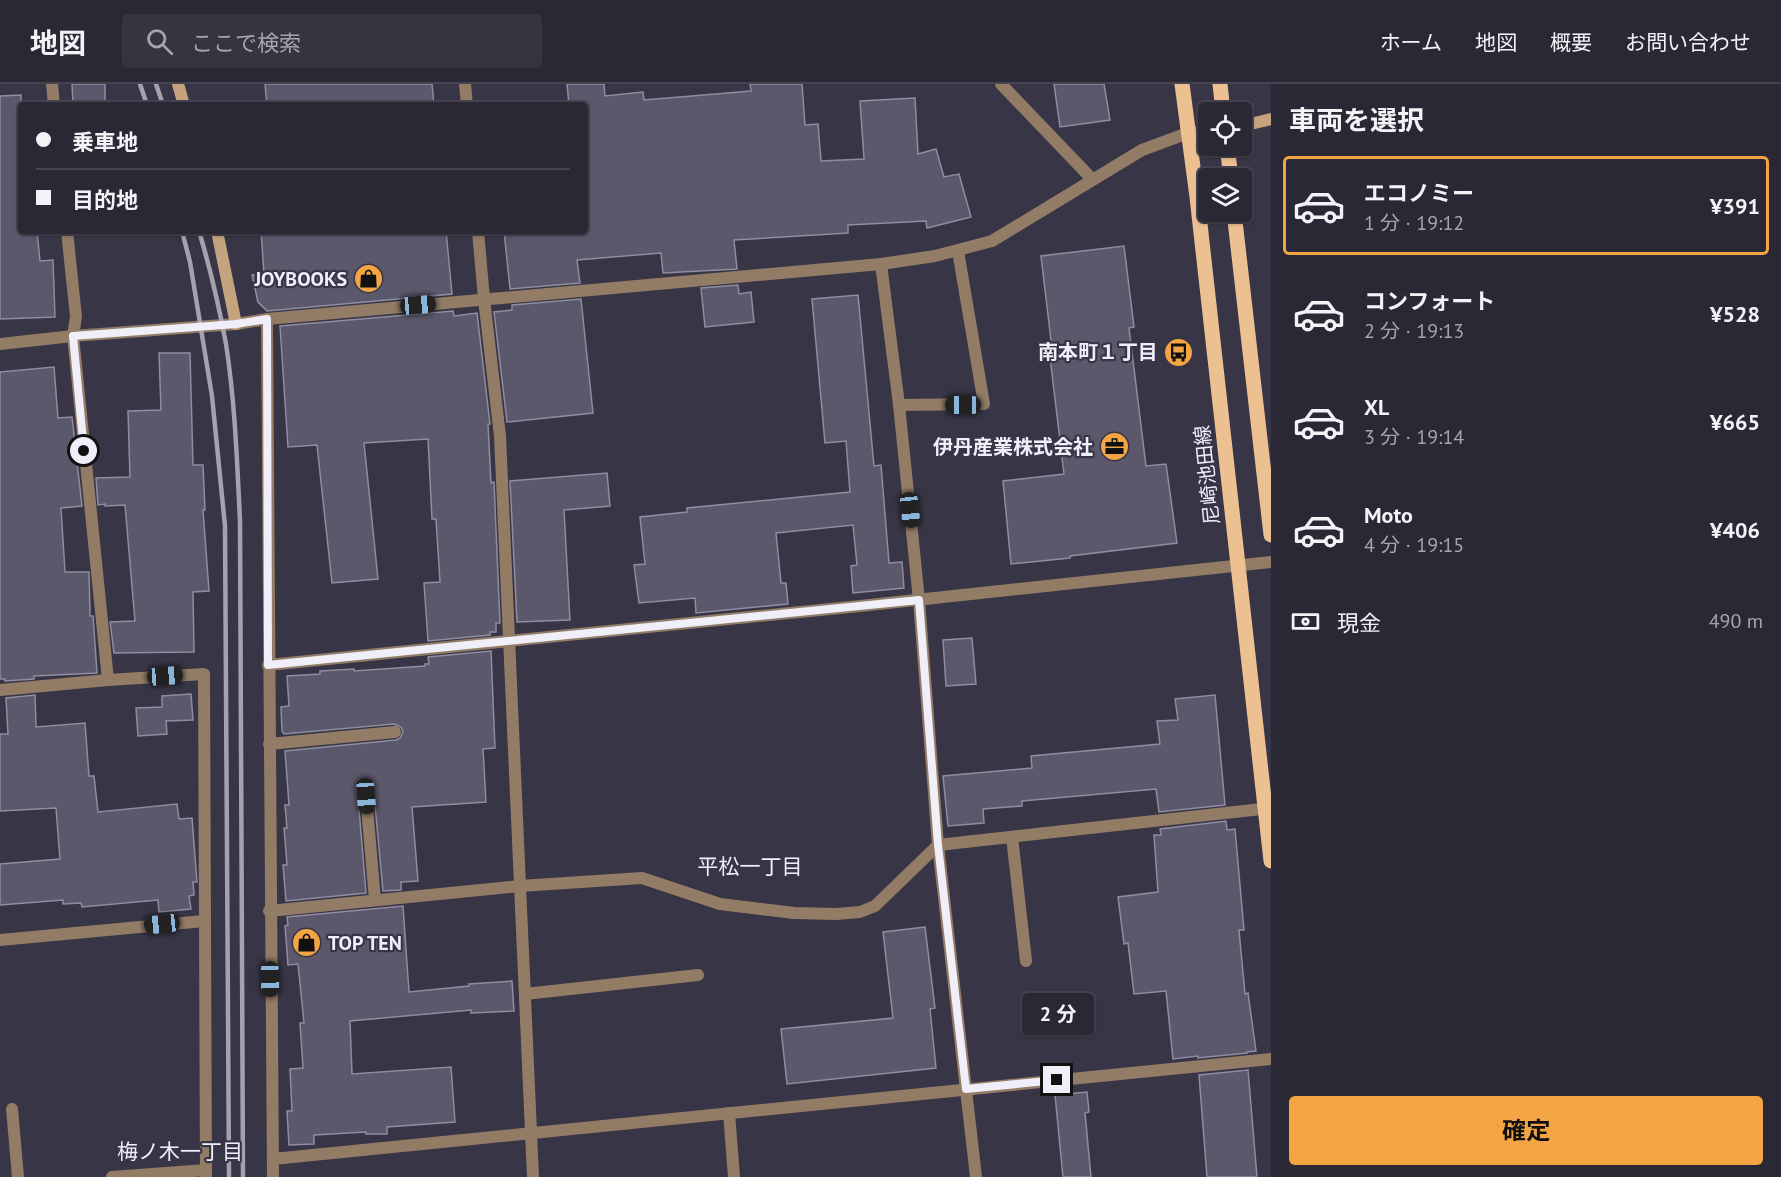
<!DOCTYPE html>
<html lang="ja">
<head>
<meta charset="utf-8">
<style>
  body { margin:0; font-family:"PT Sans","Noto Sans JP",sans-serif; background:#363440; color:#f1f3f6; height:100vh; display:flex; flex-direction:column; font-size:22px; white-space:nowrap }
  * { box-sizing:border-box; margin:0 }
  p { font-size:20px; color:#a5a6ac }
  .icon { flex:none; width:33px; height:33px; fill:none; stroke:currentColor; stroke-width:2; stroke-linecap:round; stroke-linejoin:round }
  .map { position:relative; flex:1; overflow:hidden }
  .panel { display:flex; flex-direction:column; background:#2a2834; width:510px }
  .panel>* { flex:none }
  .banner { position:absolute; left:18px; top:18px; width:570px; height:132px; border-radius:6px; box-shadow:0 2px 4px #0004,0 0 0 2px #46444f; display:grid; align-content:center; height:132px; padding:0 18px; background:#2a2834 }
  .controls { position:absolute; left:1198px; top:18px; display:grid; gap:12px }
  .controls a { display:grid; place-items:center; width:54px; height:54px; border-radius:6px; background:#2a2834; box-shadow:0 2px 4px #0004,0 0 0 2px #46444f; font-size:30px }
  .end { position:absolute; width:27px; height:27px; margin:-14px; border:8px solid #f0eef9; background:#111; box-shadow:0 0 0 3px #111 }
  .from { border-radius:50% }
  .bubble { position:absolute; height:42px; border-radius:6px; background:#2a2834; box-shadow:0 2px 4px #0004,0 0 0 2px #46444f; font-size:20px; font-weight:700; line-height:42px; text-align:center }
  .car { position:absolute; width:18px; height:36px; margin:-18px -9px; border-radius:8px; box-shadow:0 0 4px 2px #0007; background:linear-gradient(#222 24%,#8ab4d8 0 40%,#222 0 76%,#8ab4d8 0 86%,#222 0) }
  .banner b { display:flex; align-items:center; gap:21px; height:57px; font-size:22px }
  .banner b+b { border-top:2px solid #46444f }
  .banner i { width:15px; height:15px; background:#f1f3f6 }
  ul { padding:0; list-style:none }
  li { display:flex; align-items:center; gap:18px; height:99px; margin:0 12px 9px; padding:0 6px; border:3px solid transparent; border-radius:6px }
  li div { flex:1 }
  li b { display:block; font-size:22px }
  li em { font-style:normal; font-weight:700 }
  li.selected { border-color:#f3a443 }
  li>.icon { width:54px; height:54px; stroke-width:1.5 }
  h2 { padding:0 18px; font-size:27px; line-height:72px }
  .pay { display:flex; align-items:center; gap:15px; height:66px; padding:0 18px; font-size:22px }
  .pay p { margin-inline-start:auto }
  .action { display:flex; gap:12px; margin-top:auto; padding:12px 18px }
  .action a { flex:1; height:69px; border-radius:6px; background:#f3a443; color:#111; font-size:24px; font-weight:700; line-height:69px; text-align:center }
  header { display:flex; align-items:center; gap:36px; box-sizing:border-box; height:84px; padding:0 30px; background:#2a2834; border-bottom:2px solid #46444f }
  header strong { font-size:28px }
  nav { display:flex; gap:33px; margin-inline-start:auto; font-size:21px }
  .search { width:420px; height:54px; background:#363440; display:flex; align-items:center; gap:15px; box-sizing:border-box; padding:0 21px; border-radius:6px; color:#a5a6ac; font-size:22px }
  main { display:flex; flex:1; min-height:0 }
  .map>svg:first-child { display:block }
</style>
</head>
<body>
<header>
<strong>地図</strong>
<div class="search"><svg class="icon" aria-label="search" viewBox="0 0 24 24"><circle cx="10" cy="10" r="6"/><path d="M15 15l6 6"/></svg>ここで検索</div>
<nav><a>ホーム</a><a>地図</a><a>概要</a><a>お問い合わせ</a></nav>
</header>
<main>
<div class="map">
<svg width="1271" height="1093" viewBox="0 0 1271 1093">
  <rect width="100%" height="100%" fill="#383546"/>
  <!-- building -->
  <g fill="#5b586b" stroke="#908ca1" stroke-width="1.5">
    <polygon points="72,0 105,0 105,21 73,21"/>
    <polygon points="265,0 432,0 434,21 267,21"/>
    <polygon points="567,0 604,0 605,12 643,8 644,16 751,7 750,0 802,0 805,41 818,40 821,77 864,75 860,17 915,14 918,70 936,65 944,93 959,90 971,133 927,144 926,137 848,141 848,149 734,156 737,185 663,189 661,169 577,176 580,199 510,205 504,147 585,147 585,21 569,21"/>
    <polygon points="1054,0 1104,0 1110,36 1060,43"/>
    <polygon points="21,11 21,147 37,147 40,177 53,176 55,233 0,235 0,12"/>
    <polygon points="261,147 446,147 452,210 267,227 258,218 252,191 264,190"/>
    <polygon points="1124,162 1134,243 1129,244 1146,382 1166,380 1177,459 1070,472 1070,474 1011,480 1003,397 1064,390 1049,265 1052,265 1041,172"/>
    <polygon points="738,201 739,210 751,208 754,238 705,243 701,204"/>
    <polygon points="858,211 874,382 881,381 889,479 902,478 904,504 853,509 851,482 857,481 853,441 776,449 781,499 786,499 788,520 696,529 695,514 639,519 634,481 645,480 640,433 687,428 687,424 850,408 846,357 825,359 812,215"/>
    <polygon points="581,215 593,329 507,338 494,228 512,226 512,221"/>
    <polygon points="453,227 454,232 477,229 490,340 488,340 491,399 494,398 500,539 496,539 496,548 490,548 490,551 428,557 424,499 440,498 436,435 432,435 428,355 364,359 378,495 332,499 317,361 288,363 280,242"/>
    <polygon points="159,269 190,269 193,381 203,381 205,426 203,426 209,507 193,508 194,568 114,569 110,538 135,537 125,421 105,422 105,420 98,421 96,394 130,393 128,327 161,326"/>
    <polygon points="54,283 58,334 72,333 82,422 61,424 65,488 89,488 90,532 93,532 97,589 34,592 34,595 5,597 5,595 0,595 0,288"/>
    <polygon points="607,389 610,422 564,426 570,536 517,538 510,397"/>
    <polygon points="972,554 976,600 946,602 943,556"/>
    <polygon points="491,567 495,664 483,665 486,718 412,723 418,797 401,798 401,806 383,807 374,711 370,705 362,705 358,713 366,809 286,817 283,781 287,781 284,744 287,744 285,721 289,721 285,667 396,656 400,654 403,648 401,643 394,640 284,650 282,647 281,623 289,622 287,592 320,590 320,587 354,585 354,587 425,582 425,580 429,580 428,573"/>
    <polygon points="191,610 193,636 166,637 167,650 138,652 136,624 162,623 162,612"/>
    <polygon points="35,611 36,643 85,639 89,692 94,692 98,728 177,720 179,735 192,734 197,798 193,798 194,811 189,812 191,825 159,828 158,816 82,823 81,819 63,820 63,816 0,821 0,780 60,775 56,724 0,727 0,650 8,650 6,614"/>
    <polygon points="1215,611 1225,721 1159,728 1156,705 1022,717 1022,722 983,725 984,739 948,742 943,692 1032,684 1031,672 1160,660 1157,637 1178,636 1175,615"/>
    <polygon points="1226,737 1227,746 1235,745 1244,846 1239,846 1245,910 1248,909 1256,967 1247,968 1247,969 1198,974 1198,972 1173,975 1166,907 1134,910 1128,859 1124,860 1118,813 1158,808 1154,751 1161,751 1160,745"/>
    <polygon points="403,822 409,908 469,902 469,900 512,897 514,927 471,929 471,926 350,937 352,990 451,983 455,1038 387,1043 387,1050 366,1050 366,1048 314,1051 314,1060 289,1061 287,1027 292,1027 290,985 303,984 300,939 304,939 298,880 288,881 285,842 288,841 287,833"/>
    <polygon points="925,843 935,924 930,925 936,984 787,1000 781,945 893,934 883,848"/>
    <polygon points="1248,986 1257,1093 1207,1093 1199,991"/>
    <polygon points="1087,1008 1089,1028 1085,1029 1091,1093 1063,1093 1055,1011"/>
  </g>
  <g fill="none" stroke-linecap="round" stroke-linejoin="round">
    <!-- street -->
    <g stroke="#927c66" stroke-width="12">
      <polyline points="52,0 54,21"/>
      <polyline points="465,0 467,21"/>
      <polyline points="1001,0 1092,95"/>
      <polyline points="67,147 76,233 73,252 108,596"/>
      <polyline points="478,147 484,215 500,352 533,1093"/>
      <polyline points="881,180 899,321 919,516 938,761 976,1093"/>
      <polyline points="267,235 273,1093"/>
      <polyline points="0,260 73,252 236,240 267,235 881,180 935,172 992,157 1142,66 1188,49 1209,47"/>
      <polyline points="899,321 984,320 958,167"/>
      <polyline points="268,581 860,522 1271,478"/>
      <polyline points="0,606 108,596 204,590 206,1093"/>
      <polyline points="269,660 395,648"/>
      <polyline points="366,712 375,816"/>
      <polyline points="1012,753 1026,877"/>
      <polyline points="269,827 520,802 642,794 720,820 794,829 836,830 860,828 875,822 938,761 1271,724"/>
      <polyline points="0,856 204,837"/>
      <polyline points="525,910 698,891"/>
      <polyline points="12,1025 18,1093"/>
      <polyline points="729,1029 734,1093"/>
      <polyline points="273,1075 1271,975"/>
      <polyline points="112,1093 206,1086"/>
    </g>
    <!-- secondary -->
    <g stroke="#c5a37e" stroke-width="12">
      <polyline points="178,0 184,21"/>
      <polyline points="1242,42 1271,35"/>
      <polyline points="217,147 236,240"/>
    </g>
    <!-- primary -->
    <g stroke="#ecc091" stroke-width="15">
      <polyline points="1182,0 1197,113 1271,777"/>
      <polyline points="1220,0 1223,28"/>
      <polyline points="1227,62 1231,94"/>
      <polyline points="1234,128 1271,451"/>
    </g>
    <!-- rail -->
    <g stroke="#a5a2b0" stroke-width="4.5">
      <polyline points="140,0 147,21"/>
      <polyline points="156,0 163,21"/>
      <polyline points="182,147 190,178 212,312 225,442 229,1093"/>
      <path d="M 199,147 C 210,184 219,222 226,260 C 235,318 237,377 240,436 L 243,1093"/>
    </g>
  </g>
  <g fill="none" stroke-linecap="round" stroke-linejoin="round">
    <!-- route -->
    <polyline stroke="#f0eef9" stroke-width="8" points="84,367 73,252 236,240 267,235 268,581 919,516 938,761 966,1005 1057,996"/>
  </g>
  <!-- icons -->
  <defs>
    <symbol id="shop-disc" viewBox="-11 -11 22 22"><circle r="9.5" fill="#f3a443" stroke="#383546"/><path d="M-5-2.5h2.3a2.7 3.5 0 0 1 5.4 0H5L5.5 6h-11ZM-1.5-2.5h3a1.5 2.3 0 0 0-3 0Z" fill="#111"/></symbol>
    <symbol id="bus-disc" viewBox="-11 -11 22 22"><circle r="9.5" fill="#f3a443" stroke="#383546"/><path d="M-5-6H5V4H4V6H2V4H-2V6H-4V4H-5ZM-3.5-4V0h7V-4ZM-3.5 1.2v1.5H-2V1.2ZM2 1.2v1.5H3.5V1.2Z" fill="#111"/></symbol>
    <symbol id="office-disc" viewBox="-11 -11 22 22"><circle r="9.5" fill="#f3a443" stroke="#383546"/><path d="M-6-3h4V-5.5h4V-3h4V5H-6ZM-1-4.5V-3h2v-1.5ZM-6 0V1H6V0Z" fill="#111"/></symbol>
  </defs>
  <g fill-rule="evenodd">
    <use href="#shop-disc" x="352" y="178" width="33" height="33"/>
    <use href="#bus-disc" x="1162" y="252" width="33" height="33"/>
    <use href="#office-disc" x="1098" y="346" width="33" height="33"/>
    <use href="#shop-disc" x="290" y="842" width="33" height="33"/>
  </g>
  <g text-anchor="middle" stroke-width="4.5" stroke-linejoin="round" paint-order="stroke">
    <!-- poi labels -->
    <g font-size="20" font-weight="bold" fill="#f0eef9" stroke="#383546" text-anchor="end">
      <text x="347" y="202">JOYBOOKS</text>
      <text x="1158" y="275">南本町１丁目</text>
      <text x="1093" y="370">伊丹産業株式会社</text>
      <text x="328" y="866" text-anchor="start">TOP TEN</text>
    </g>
    <!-- street labels -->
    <g font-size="20" fill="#f0eef9" stroke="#383546">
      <text transform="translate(1207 391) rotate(-96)" y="7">尼崎池田線</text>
    </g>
    <!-- neighbourhood labels -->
    <g font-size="21" fill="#f0eef9" stroke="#383546">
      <text x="750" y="790">平松一丁目</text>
      <text x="180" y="1075">梅ノ木一丁目</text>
    </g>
  </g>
</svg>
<div class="controls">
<a><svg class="icon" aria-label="locate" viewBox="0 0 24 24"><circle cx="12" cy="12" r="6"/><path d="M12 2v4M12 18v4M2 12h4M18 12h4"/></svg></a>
<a><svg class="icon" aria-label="layers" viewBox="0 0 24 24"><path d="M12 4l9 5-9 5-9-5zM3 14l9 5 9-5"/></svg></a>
</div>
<i class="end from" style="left:84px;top:367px"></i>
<i class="end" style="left:1057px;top:996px"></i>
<div class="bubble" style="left:1022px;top:909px;width:72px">2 分</div>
<i class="car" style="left:418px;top:221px;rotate:85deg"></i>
<i class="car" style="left:963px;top:321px;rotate:270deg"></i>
<i class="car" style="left:910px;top:426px;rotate:174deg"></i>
<i class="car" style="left:165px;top:592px;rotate:86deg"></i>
<i class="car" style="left:366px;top:712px;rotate:176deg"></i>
<i class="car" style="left:162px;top:840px;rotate:264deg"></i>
<i class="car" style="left:270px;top:895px;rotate:179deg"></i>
<div class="banner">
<b><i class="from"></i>乗車地</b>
<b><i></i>目的地</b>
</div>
</div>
<section class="panel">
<h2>車両を選択</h2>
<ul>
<li class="selected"><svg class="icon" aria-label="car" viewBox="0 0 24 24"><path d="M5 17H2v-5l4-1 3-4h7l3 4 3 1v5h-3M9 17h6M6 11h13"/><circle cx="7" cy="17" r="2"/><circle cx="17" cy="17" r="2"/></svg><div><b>エコノミー</b><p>1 分 · 19:12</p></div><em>¥391</em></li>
<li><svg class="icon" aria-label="car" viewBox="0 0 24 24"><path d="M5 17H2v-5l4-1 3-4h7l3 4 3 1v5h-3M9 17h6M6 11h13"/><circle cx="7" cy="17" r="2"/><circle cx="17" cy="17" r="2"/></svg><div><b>コンフォート</b><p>2 分 · 19:13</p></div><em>¥528</em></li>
<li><svg class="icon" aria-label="car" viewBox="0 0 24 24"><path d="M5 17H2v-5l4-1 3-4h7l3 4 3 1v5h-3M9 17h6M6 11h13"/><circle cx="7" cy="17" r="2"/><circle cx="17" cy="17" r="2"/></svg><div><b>XL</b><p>3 分 · 19:14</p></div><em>¥665</em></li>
<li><svg class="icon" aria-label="car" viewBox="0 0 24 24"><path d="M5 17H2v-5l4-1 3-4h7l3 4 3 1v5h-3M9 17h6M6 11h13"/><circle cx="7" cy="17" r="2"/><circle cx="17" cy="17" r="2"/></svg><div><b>Moto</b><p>4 分 · 19:15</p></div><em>¥406</em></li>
</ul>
<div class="pay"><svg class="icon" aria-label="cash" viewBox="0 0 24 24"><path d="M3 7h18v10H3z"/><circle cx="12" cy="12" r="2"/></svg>現金<p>490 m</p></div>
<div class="action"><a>確定</a></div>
</section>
</main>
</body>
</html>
